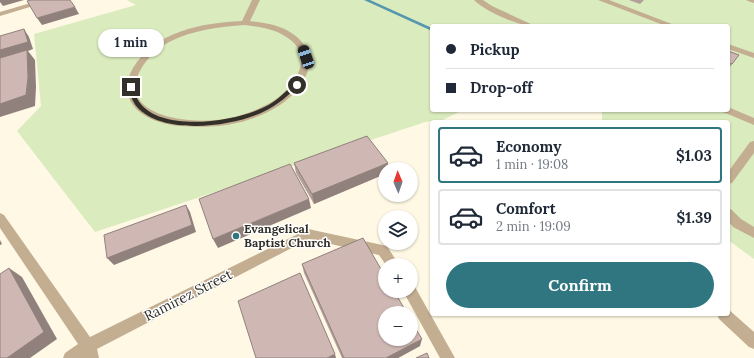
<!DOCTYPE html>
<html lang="en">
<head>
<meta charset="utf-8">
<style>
  body { margin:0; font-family:Lora,serif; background:#f6f6f7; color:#1f2937; height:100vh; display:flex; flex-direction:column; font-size:15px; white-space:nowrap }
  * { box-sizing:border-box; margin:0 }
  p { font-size:13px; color:#747a83 }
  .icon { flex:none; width:22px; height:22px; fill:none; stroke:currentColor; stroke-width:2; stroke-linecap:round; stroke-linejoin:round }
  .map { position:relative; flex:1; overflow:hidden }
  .panel { position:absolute; left:430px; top:120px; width:300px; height:196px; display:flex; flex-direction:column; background:#fff; border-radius:4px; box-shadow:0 1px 3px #0004 }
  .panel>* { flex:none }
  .top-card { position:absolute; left:430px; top:24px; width:300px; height:88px; border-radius:4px; box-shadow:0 1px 3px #0004; display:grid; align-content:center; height:88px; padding:0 16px; background:#fff }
  .needle { width:26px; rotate:358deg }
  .controls { position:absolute; left:378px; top:162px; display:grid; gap:8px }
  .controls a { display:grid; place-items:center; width:40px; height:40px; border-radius:50%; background:#fff; box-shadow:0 1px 3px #0004; font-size:20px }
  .end { position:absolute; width:18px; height:18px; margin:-9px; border:5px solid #323028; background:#fff; box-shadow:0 0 0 2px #fff }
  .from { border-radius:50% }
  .bubble { position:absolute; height:28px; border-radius:14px; background:#fff; box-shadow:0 1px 3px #0004; font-size:13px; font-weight:800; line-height:28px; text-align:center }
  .car { position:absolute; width:12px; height:24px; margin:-12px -6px; border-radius:5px; box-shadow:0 0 3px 1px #0007; background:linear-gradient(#222 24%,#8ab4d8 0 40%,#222 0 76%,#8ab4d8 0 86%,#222 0) }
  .top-card b { display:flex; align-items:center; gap:14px; height:38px; font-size:15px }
  .top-card b+b { border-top:1px solid #e0e1e3 }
  .top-card i { width:10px; height:10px; background:#1f2937 }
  ul { padding:7px 0 0; list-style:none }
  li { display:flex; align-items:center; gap:12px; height:56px; margin:0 8px 6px; padding:0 8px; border:2px solid #e0e1e3; border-radius:4px }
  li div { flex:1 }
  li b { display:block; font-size:15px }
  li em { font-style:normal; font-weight:800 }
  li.current { border-color:#2f7681 }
  li>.icon { width:36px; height:36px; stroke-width:1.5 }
  .button { display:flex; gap:8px; margin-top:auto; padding:8px 16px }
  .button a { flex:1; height:46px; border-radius:24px; background:#2f7681; color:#fff; font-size:16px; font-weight:800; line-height:46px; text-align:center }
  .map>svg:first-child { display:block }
</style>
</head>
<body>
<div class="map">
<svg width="754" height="358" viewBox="0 0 754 358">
  <rect width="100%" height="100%" fill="#fef8e4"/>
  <!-- green -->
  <polygon fill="#daebbe" points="127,0 754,0 754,259 728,240 728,122 602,122 602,110 728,110 728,26 432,26 432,110 463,110 441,121 425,122 95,232 17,131 41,106 34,34 136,5"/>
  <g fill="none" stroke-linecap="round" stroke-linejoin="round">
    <!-- stream -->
    <polygon fill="#5696ae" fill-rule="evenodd" points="364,0 370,0 432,28 432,31"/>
    <!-- service -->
    <g fill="#c3ae92" fill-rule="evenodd">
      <path d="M 252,0 L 260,0 L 250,21 C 264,23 281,25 293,34 C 324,56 305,88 280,105 C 251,124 215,129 181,126 C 165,125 143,119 133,105 C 124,93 126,80 133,68 C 155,31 202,23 242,21 ZM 245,25 C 258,27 271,28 283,35 C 317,53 297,85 273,101 C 248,116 218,123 189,120 C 162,118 120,105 141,69 C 147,58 157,49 169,42 C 192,30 219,27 245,25 Z"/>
      <path d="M 474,0 L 483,0 L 492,6 L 535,26 C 518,26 486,12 474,0 Z"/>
      <polygon points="598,0 609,0 677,26 666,26"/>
      <polygon points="746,0 754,0 754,3 748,1"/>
      <polygon points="728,44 754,53 754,58 728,49"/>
      <polygon points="728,107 754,118 754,125 723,112 721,110 728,110"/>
      <polygon points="754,141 754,153 732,183 728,184 728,172 750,142"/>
      <polygon points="728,208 732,210 741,219 754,227 754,238 733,227 728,221"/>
      <polygon points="728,309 754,332 754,349 749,347 719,319 717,314 728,314"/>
    </g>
    <!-- minor -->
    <g fill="#c3ae92" fill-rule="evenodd">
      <polygon points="41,0 53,0 0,16 0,12"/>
      <polygon points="0,213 4,215 90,337 308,229 387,246 399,265 386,265 379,255 309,239 97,349 99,358 63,358 65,353 78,344 0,228"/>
      <polygon points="411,285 415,287 455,358 440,358 403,291 411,291"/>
    </g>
  </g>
  <!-- wall -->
  <g fill="#b29e9a">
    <polygon points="629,0 644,0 640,4"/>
    <polygon points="728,51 739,55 729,68 728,68"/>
    <polygon points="294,163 388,163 387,169 385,169 385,174 314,204 296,173"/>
    <polygon points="302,264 420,346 398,358 342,358 304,273"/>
  </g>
  <!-- shaded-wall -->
  <g fill="#91817d">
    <polygon points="0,0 24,0 3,6 0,2"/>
    <polygon points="75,7 79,14 42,25 37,18"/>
    <polygon points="24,29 29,37 33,49 28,51 35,60 36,87 35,106 0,117 0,50"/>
    <polygon points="388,163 387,169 385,169 385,174 314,204 312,194"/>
    <polygon points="309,199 311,208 218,248 213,239"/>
    <polygon points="186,205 190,212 196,232 114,265 107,258"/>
    <polygon points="0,240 2,244 0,245"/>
    <polygon points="9,268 22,277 57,339 30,358 7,358"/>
    <polygon points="422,339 420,346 398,358 386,358"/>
    <polygon points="335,354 336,358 327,358"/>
  </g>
  <!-- building -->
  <g fill="#cfb8b3" stroke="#91817d">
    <polygon points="31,0 70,0 75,7 37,18 27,1"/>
    <polygon points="24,29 28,42 0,50 0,36"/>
    <polygon points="27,50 28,77 26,95 0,104 0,58"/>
    <polygon points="728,51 739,55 732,64 728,63"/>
    <polygon points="367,136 388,163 312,194 294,163"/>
    <polygon points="290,164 309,199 213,239 199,199"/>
    <polygon points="186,205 192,225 107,258 104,235"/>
    <polygon points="363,238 385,276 385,291 394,291 407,313 385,313 385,339 411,339 411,321 422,339 386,358 344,358 302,264"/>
    <polygon points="9,268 44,332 7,358 0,358 0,274"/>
    <polygon points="300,273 335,354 327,358 256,358 238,301"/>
    <polygon points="427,353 429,358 416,358"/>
  </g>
  <!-- route -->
  <path fill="#323028" d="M 297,83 L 300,85 L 299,86 C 288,95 278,105 265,111 C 234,127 163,136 137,107 C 132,101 130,94 128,87 L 132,86 C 135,92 136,98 140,103 C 162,132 231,122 260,109 C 265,107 271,104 276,100 C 283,95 289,87 297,83 Z"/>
  <!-- markers -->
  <circle fill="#2f7681" stroke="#fff" stroke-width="1.5" cx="236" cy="236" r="4"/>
  <g text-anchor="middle" stroke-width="3" stroke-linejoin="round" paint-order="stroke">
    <!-- poi labels -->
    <g font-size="12" font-weight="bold" fill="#323028" stroke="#fff" text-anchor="start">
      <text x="244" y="233">Evangelical<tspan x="244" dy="14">Baptist Church</tspan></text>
    </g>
    <!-- near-street labels -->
    <g font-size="14" fill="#323028" stroke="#fff">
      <text transform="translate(188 295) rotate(-27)" y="5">Ramirez Street</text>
    </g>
  </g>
</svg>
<div class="controls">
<a><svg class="needle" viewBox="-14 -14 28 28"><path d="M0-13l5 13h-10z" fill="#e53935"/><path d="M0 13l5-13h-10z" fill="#747a83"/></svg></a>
<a><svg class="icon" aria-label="layers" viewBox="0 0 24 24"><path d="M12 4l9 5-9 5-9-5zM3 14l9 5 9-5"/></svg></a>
<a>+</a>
<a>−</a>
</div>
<i class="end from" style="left:297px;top:85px"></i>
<i class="end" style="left:131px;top:87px"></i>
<div class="bubble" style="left:98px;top:29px;width:66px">1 min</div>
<i class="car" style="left:306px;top:57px;rotate:341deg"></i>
<div class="top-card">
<b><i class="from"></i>Pickup</b>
<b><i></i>Drop-off</b>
</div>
<section class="panel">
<ul>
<li class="current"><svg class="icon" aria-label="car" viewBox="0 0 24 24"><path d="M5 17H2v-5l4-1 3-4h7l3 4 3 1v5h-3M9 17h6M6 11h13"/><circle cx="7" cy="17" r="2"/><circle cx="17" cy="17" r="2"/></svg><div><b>Economy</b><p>1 min · 19:08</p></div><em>$1.03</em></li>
<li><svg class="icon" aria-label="car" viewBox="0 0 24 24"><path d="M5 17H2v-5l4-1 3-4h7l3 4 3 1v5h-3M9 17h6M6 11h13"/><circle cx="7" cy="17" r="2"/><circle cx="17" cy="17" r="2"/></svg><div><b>Comfort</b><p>2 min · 19:09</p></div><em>$1.39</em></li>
</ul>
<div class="button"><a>Confirm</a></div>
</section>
</div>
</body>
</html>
